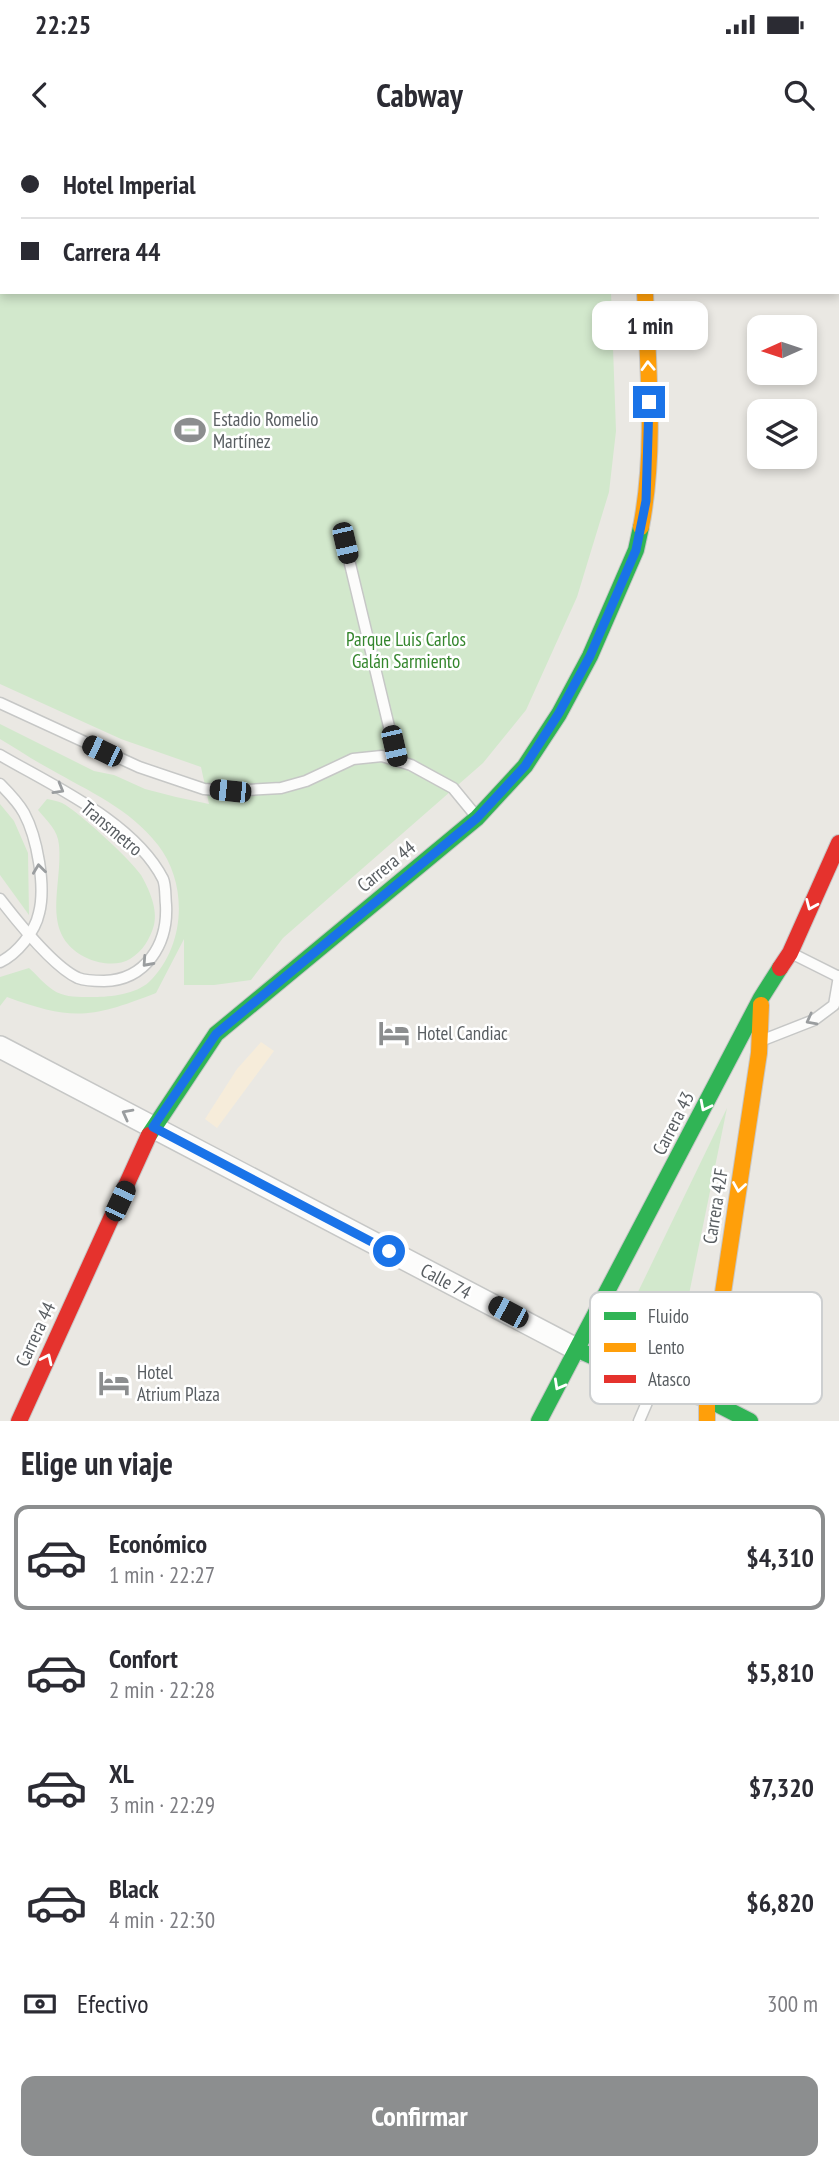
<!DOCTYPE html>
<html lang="es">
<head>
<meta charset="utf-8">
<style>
  body { margin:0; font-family:"PT Sans Narrow",sans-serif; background:#f7f7f7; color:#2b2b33; height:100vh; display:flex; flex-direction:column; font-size:26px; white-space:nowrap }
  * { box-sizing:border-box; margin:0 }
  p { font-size:23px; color:#7c7c81 }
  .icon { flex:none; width:38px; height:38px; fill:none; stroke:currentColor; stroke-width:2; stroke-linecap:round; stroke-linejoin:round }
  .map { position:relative; height:1281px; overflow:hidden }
  .sheet { display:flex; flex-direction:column; background:#fff; flex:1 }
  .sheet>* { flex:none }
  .hud { position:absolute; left:0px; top:0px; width:840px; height:154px; box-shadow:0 4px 10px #0003; display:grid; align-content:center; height:154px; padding:0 21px; background:#fff }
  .needle { width:46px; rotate:267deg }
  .tools { position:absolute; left:747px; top:175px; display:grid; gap:14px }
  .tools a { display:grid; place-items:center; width:70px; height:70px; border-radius:14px; background:#fff; box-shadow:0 4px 10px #0003; font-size:35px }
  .end { position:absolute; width:32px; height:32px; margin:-16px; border:9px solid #1a73e8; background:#fff; box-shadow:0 0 0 4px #fff }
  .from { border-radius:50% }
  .bubble { position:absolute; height:49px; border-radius:14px; background:#fff; box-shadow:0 4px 10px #0003; font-size:23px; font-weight:800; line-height:49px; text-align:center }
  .car { position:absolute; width:21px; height:42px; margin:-21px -10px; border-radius:9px; box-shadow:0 0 5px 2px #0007; background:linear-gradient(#222 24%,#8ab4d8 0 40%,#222 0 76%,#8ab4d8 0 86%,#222 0) }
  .hud b { display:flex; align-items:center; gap:24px; height:66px; font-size:26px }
  .hud b+b { border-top:2px solid #e1e1e2 }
  .hud i { width:18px; height:18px; background:#2b2b33 }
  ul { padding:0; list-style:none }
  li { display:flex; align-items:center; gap:21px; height:105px; margin:0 14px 10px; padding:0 7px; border:4px solid transparent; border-radius:14px }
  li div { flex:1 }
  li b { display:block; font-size:26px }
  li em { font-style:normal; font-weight:800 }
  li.active { border-color:#8c8e8f }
  li>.icon { width:63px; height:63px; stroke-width:1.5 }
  h2 { padding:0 21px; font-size:32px; line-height:84px }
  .pay { display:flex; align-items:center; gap:18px; height:77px; padding:0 21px; font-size:26px }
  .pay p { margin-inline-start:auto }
  .primary-button { display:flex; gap:14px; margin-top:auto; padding:14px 21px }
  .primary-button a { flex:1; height:80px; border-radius:14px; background:#8c8e8f; color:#fff; font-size:28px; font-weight:800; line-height:80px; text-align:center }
  .status { display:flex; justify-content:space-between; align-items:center; height:49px; padding:0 35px; background:#fff; direction:ltr }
  .status svg { height:19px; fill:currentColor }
  header { display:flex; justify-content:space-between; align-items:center; height:91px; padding:0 21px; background:#fff; font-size:32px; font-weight:800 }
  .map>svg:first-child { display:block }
</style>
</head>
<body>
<div class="status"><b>22:25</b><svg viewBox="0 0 49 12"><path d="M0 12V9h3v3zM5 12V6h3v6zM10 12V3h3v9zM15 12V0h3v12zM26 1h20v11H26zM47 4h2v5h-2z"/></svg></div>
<header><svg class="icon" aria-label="back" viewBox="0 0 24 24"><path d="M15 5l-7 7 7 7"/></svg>Cabway<svg class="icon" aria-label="search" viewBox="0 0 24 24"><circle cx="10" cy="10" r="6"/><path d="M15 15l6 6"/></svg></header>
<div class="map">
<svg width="839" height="1281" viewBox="0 0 839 1281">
  <rect width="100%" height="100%" fill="#eae8e3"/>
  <!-- commercial -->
  <polygon fill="#f6ecda" points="261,902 274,911 217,988 205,979 237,929"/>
  <!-- green -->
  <g fill="#d2e8cc">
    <path d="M 0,0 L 563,2 L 2,2 L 2,152 L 611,152 L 616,291 L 609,352 L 577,457 L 526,570 L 483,623 L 283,798 L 251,840 L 214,845 L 184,845 L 184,799 L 156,853 C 92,878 72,881 7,857 L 0,866 L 0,837 L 29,828 C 37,835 44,844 53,850 C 65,858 80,857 94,857 C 111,857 136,854 149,842 C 185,807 189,745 158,705 C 129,668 90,652 50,629 C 33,620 17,609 0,599 L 0,584 L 94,631 L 114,635 L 145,649 L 176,657 L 209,664 L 201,627 L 121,599 L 0,544 Z"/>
    <path d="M 47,659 C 52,660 58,661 62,663 C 79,672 130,719 141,735 C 149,749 158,769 154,785 C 150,799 143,811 130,819 C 119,826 100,824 89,819 C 38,796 63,748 59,705 C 58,690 47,681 38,670 Z"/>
    <polygon points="0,664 14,681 28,713 29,775 0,735"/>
    <polygon points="727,968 676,1218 622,1185"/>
  </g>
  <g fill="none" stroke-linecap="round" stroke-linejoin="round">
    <defs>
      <g id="lane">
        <polyline points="345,403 397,620"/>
        <polyline points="0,563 139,627 204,649 230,651 281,648 306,641 353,619 382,616 411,625 453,648 476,676"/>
        <path d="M 0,615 C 53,646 134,682 163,739 C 166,746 165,757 166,765 C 168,804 146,840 104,841 C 96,841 86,841 78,838 C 54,827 17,781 0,759"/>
        <path d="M 0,644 C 9,653 18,662 24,673 C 37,697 46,746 39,773 C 35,792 17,814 0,822"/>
        <polyline points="791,813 839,837"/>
        <polyline points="763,900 814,880 834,865 839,836"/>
        <polyline points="639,1281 654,1246"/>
      </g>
      <polyline id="street" points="0,907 578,1210"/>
      <g id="fast">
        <polyline points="627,0 630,2"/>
        <polyline points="707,0 710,2"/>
        <polyline points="838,108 839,109"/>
        <polyline points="149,995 216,894 477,678 525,626 559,574 590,516 636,410 641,387"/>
        <polyline points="578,1210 655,1244 707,1259 750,1281"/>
        <polyline points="539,1281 761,858 780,828"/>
      </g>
      <g id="slow">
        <polyline points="838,66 839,67"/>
        <path d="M 641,387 C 656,310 648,230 645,152"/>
        <polyline points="707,1281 707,1259 759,913 761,865"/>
      </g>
      <g id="jam">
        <polyline points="660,2 661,0"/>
        <polyline points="780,828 790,813 839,703"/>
        <polyline points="19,1281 149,995"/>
      </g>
    </defs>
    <!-- lane casing -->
    <use href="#lane" stroke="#c6c7c6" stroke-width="13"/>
    <!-- street casing -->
    <use href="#street" stroke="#c6c7c6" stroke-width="24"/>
    <!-- fast casing -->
    <use href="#fast" stroke="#c7c7c7" stroke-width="18"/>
    <!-- slow casing -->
    <use href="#slow" stroke="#c7c7c7" stroke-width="18"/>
    <!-- jam casing -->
    <use href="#jam" stroke="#c7c7c7" stroke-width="18"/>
    <!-- lane -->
    <use href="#lane" stroke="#fcfcfb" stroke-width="10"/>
    <!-- street -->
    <use href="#street" stroke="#fcfcfb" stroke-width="21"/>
    <!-- fast -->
    <use href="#fast" stroke="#30b455" stroke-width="16"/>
    <!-- slow -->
    <use href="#slow" stroke="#ff9f0a" stroke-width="16"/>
    <!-- jam -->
    <use href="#jam" stroke="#e5322d" stroke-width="16"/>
  </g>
  <!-- one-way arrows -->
  <defs><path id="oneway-chevron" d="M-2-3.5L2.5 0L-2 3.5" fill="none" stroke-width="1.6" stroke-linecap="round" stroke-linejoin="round" transform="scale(1.75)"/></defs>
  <g stroke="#fff">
    <use href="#oneway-chevron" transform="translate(648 226) rotate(-92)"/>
    <use href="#oneway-chevron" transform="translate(811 765) rotate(113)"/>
    <use href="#oneway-chevron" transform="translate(705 966) rotate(117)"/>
    <use href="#oneway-chevron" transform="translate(739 1047) rotate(99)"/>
    <use href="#oneway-chevron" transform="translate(47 1219) rotate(-65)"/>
    <use href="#oneway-chevron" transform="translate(559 1245) rotate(119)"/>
  </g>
  <g stroke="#9a9d9f">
    <use href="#oneway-chevron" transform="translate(59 649) rotate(30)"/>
    <use href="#oneway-chevron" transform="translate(39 729) rotate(-97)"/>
    <use href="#oneway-chevron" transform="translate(147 822) rotate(132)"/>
    <use href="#oneway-chevron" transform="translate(811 880) rotate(152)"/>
    <use href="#oneway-chevron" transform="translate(127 974) rotate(-152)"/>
  </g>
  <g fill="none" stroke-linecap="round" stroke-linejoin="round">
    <!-- route -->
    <polyline stroke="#1a73e8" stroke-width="9" points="389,1111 153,987 216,894 477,678 525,626 559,573 590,516 636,410 646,361 649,262"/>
  </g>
  <!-- icons -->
  <defs>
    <symbol id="stadium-bare" viewBox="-9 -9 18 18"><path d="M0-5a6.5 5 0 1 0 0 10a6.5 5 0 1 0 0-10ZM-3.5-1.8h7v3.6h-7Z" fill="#8c8e8f" stroke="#fff" stroke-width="2.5" paint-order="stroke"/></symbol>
    <symbol id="hotel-bare" viewBox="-9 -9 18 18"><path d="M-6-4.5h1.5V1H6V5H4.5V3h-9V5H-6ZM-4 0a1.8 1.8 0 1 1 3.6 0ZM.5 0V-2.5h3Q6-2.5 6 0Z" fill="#8c8e8f" stroke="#fff" stroke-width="2.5" paint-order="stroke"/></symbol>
  </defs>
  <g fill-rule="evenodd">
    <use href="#stadium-bare" x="168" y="268" width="44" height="44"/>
    <use href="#hotel-bare" x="372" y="871" width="44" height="44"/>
    <use href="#hotel-bare" x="92" y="1221" width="44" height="44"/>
  </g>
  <g text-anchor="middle" stroke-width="5" stroke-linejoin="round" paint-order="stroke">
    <!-- poi labels -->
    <g font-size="19" fill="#595e62" stroke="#fff" text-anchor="start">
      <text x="213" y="286">Estadio Romelio<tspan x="213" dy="22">Martínez</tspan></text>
      <text x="417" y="900">Hotel Candiac</text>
      <text x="137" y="1239">Hotel<tspan x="137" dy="22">Atrium Plaza</tspan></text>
    </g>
    <!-- park labels -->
    <g font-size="19" fill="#34862d" stroke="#fff">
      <text x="406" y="506">Parque Luis Carlos<tspan x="406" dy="22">Galán Sarmiento</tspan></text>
    </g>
    <!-- street labels -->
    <g font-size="19" fill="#595e62" stroke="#fff">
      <text transform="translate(112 688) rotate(40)" y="7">Transmetro</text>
      <text transform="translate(386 726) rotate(-39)" y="7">Carrera 44</text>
      <text transform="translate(673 983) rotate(-63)" y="7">Carrera 43</text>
      <text transform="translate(715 1066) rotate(-81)" y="7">Carrera 42F</text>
      <text transform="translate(446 1141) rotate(28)" y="7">Calle 74</text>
      <text transform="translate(35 1194) rotate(-65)" y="7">Carrera 44</text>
    </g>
  </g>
  <!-- legend -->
  <rect x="590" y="1152" width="232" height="112" rx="10" fill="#fff" stroke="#cdcfd0" stroke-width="2"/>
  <rect x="604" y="1172" width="32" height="8" fill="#30b455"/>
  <rect x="604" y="1203" width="32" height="9" fill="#ff9f0a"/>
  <rect x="604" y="1235" width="32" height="8" fill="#e5322d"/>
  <g font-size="19" fill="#595e62">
    <text x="648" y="1183">Fluido</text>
    <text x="648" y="1214">Lento</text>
    <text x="648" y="1246">Atasco</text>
  </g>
</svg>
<div class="tools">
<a><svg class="needle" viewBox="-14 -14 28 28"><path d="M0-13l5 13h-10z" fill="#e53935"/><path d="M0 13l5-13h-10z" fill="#7c7c81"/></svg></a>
<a><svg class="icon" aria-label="layers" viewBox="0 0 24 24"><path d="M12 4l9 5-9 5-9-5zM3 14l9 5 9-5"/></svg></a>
</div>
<i class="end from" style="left:389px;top:1111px"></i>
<i class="end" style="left:649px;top:262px"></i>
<div class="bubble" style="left:592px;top:161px;width:116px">1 min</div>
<i class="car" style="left:345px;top:403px;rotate:167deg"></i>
<i class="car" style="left:394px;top:606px;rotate:167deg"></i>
<i class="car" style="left:102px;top:611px;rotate:296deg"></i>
<i class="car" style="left:230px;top:651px;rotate:276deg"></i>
<i class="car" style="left:120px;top:1061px;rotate:25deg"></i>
<i class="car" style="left:508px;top:1172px;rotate:298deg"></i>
<div class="hud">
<b><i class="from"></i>Hotel Imperial</b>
<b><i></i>Carrera 44</b>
</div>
</div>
<section class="sheet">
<h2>Elige un viaje</h2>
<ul>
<li class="active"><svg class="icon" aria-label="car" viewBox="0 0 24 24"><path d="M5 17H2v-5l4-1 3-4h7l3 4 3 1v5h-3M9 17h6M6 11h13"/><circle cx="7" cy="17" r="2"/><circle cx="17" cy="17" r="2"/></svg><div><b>Económico</b><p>1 min · 22:27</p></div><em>$4,310</em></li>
<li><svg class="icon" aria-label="car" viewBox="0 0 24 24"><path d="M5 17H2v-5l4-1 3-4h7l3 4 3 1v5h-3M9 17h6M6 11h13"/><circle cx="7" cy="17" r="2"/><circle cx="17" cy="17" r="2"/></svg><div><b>Confort</b><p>2 min · 22:28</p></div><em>$5,810</em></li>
<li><svg class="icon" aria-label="car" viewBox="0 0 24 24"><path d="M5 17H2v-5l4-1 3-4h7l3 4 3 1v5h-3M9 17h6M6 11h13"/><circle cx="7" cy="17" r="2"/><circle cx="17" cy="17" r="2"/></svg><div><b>XL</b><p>3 min · 22:29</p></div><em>$7,320</em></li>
<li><svg class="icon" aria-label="car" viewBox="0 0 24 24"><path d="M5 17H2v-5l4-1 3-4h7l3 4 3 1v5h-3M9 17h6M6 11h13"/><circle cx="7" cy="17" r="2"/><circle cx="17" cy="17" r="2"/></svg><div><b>Black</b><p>4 min · 22:30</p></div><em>$6,820</em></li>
</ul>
<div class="pay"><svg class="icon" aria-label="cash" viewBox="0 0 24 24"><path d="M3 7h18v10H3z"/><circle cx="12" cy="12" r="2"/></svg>Efectivo<p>300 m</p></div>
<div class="primary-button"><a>Confirmar</a></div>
</section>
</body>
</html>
